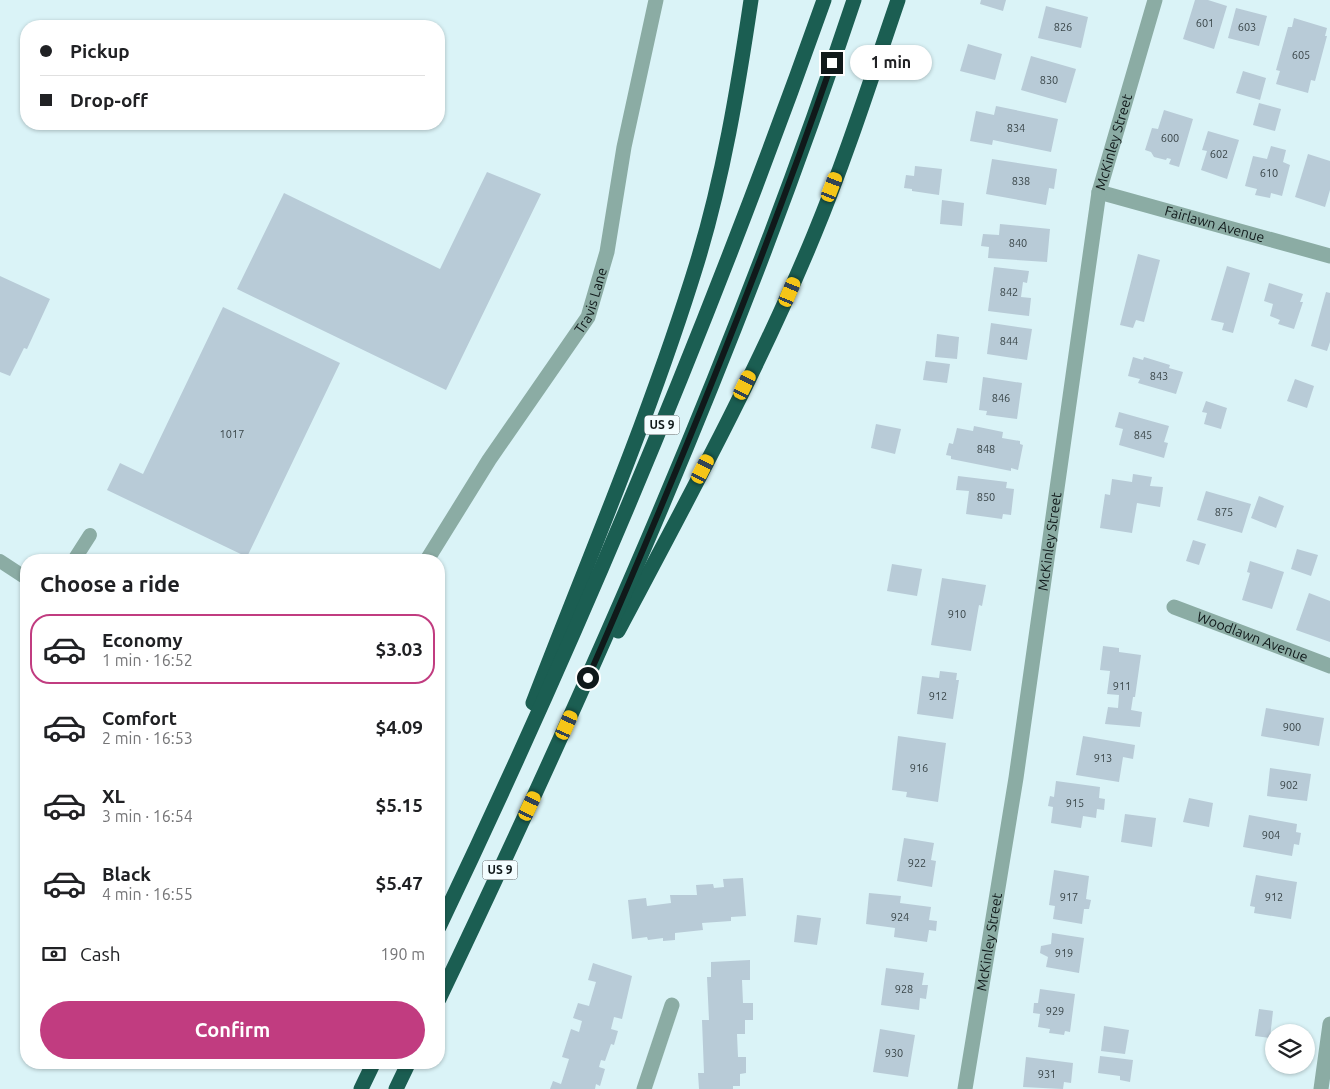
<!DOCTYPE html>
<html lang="en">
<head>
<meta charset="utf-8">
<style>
  body { margin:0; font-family:Ubuntu,sans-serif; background:#f6f6f6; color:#202124; height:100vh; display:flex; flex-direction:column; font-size:19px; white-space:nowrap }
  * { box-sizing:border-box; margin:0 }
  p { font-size:16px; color:#757577 }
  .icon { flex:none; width:28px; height:28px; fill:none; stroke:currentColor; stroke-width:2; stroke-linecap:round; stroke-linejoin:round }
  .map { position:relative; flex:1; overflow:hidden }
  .sheet { position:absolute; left:20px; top:554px; width:425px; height:515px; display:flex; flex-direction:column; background:#fff; border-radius:20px; box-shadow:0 1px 4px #0004 }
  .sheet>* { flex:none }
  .banner { position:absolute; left:20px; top:20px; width:425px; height:110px; border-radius:20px; box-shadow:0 1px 4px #0004; display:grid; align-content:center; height:110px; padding:0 20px; background:#fff }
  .tools { position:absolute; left:1265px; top:1024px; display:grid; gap:10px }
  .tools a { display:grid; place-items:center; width:50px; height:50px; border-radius:50%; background:#fff; box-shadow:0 1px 4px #0004; font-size:25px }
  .end { position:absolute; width:22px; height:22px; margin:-11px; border:6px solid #10191a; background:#fff; box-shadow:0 0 0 2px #fff }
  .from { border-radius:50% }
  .bubble { position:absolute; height:35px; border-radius:18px; background:#fff; box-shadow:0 1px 4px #0004; font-size:16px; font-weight:700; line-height:35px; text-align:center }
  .car { position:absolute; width:15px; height:30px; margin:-15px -8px; border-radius:6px; box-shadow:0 0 4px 1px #0007; background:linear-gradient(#f5c518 24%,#345 0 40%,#f5c518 0 76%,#345 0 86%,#f5c518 0) }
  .banner b { display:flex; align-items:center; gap:18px; height:48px; font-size:19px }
  .banner b+b { border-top:1px solid #e0e0e0 }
  .banner i { width:12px; height:12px; background:#202124 }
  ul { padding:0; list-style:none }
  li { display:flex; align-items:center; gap:15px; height:70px; margin:0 10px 8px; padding:0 10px; border:2px solid transparent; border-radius:20px }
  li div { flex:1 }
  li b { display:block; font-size:19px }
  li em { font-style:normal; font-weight:700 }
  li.current { border-color:#c13c80 }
  li>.icon { width:45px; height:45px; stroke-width:1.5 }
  h2 { padding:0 20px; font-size:22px; line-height:60px }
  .pay { display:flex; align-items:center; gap:12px; height:55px; padding:0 20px; font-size:19px }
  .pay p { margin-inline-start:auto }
  .button { display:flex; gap:10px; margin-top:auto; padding:10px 20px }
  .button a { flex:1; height:58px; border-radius:30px; background:#c13c80; color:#fff; font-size:20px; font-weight:700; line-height:58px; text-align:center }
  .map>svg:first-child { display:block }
</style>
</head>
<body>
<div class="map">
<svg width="1330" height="1089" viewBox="0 0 1330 1089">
  <rect width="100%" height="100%" fill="#daf3f7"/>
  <!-- building -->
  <g fill="#b8cbd7">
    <polygon points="981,0 1006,0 1003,11 980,4"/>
    <polygon points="1195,0 1208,0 1227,6 1214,49 1183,39"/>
    <polygon points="1046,6 1088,17 1081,48 1038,38"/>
    <polygon points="1236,8 1267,16 1259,46 1228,38"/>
    <polygon points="1294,18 1327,28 1325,36 1327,36 1315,81 1311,80 1308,93 1276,84 1280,71 1276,70 1288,27 1292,27"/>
    <polygon points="968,44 1002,54 995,80 960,71"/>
    <polygon points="1031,56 1076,69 1066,103 1021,90"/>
    <polygon points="1243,71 1266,78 1260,100 1236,93"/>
    <polygon points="1259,103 1281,109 1275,131 1253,125"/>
    <polygon points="996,106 1058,119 1051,152 993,140 992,145 970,141 976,111 994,115"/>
    <polygon points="1164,110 1193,119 1179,167 1169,164 1171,159 1167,158 1166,160 1154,157 1151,152 1145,150 1152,128 1158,129"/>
    <polygon points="1208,131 1239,140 1227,179 1201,170 1207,151 1202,150"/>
    <polygon points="1271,146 1286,150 1283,162 1290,165 1282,196 1271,193 1270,198 1255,195 1257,189 1245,186 1253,156 1267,159"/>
    <polygon points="1308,154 1330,161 1330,190 1325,207 1295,197"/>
    <polygon points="992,159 1057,169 1054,189 1049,188 1046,205 986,194"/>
    <polygon points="915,166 942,169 939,195 912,191 912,189 904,188 906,175 914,176"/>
    <polygon points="487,172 541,194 446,390 237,289 284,193 440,269"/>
    <polygon points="942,200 964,203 962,226 940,224"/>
    <polygon points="1000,224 1050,229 1047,262 988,258 989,247 981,246 983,234 999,235"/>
    <polygon points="1138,254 1160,260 1144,322 1136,320 1133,328 1120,325"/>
    <polygon points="1227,266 1250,273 1233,333 1222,330 1224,323 1211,320"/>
    <polygon points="994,267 1029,271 1027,283 1023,282 1021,297 1031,298 1029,316 988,311"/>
    <polygon points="0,276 50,299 27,349 24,348 10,376 0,372"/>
    <polygon points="1269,283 1303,294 1300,302 1303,302 1294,329 1278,324 1280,320 1270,316 1273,304 1264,301"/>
    <polygon points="1326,292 1330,293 1330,342 1327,351 1311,346"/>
    <polygon points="223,307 340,363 247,557 107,490 120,463 143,474"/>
    <polygon points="991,323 1032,329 1027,360 987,354"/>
    <polygon points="937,334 959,337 957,359 935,357"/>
    <polygon points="1133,357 1143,360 1144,357 1170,365 1169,368 1183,372 1176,394 1138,383 1140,379 1128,376"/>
    <polygon points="926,361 950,364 947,383 923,380"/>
    <polygon points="983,377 1022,383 1017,419 986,415 987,411 979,410"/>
    <polygon points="1295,379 1314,386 1307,408 1287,401"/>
    <polygon points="1206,401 1227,408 1221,429 1204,424 1207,413 1202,412"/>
    <polygon points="1119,412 1169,426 1164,442 1168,443 1164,458 1119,445 1123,429 1115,427"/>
    <polygon points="876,424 901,429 895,454 871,448"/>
    <polygon points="974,426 1003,432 1002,438 1020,441 1020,444 1023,445 1018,470 1011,468 1011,471 951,459 951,456 946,455 949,443 953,444 957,428 973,431"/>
    <polygon points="1133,474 1152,477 1150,486 1163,487 1160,507 1137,503 1132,533 1100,528 1105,494 1110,495 1112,479 1132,482"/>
    <polygon points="958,476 1007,482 1006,488 1014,489 1011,515 1003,514 1002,519 966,514 969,491 956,490"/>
    <polygon points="1206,491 1251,504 1242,533 1197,520"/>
    <polygon points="1259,496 1284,506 1276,528 1251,518"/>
    <polygon points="1193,540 1206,544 1199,565 1186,561"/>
    <polygon points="1297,549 1318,555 1311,576 1291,569"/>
    <polygon points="1250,561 1284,572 1272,609 1242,600 1250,573 1247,572"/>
    <polygon points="892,564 922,569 917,596 887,591"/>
    <polygon points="942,578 986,585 982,606 979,605 971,651 931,645"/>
    <polygon points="1309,593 1330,601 1330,642 1296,630"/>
    <polygon points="1103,646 1119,648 1119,652 1141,655 1135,697 1133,697 1131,710 1142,712 1140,727 1105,724 1108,707 1118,708 1119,695 1107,694 1110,671 1100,670"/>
    <polygon points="940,671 957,673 956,680 959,680 953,719 917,714 922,676 939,678"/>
    <polygon points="1266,708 1324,718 1319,746 1261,736"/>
    <polygon points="898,736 946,743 938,802 906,797 907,792 892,790"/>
    <polygon points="1083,736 1135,745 1133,759 1123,757 1119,782 1076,775"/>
    <polygon points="1270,768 1311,774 1307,801 1267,796"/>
    <polygon points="1056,781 1100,787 1099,798 1105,799 1104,810 1097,809 1096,818 1083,816 1081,828 1051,823 1053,807 1048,806 1050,796 1054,797"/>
    <polygon points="1189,798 1213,803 1209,827 1183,822"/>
    <polygon points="1125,814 1156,818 1152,847 1121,842"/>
    <polygon points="1249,815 1297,824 1296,832 1301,833 1299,845 1294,844 1292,856 1243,847"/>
    <polygon points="904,838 934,843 931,860 936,861 932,887 897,881"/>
    <polygon points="1054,870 1089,876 1086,899 1091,900 1089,909 1084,909 1082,924 1053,919 1055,906 1049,905"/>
    <polygon points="1256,875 1297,882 1291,919 1254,913 1255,907 1250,906"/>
    <polygon points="743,878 746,916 731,917 731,921 702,923 703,930 675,933 675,940 663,941 663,938 648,940 647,937 632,939 628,900 646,898 647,906 671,903 670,895 697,895 696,885 713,884 714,888 724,887 723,879"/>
    <polygon points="869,893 901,896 900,903 931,907 929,920 937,921 936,931 929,930 927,942 894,937 895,928 866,924"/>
    <polygon points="797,915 821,918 817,945 794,942"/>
    <polygon points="1052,933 1084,938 1079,973 1046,967 1048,957 1040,953 1041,946 1051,944"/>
    <polygon points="750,960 750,980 742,980 743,1003 753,1003 753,1020 745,1020 745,1034 737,1034 738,1057 746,1057 746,1073 740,1074 740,1086 733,1086 733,1089 699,1089 698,1073 704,1073 702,1020 709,1020 707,977 711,977 711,962"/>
    <polygon points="593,963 632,976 622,1019 614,1017 611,1029 618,1031 614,1045 611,1044 605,1061 601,1060 599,1067 605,1069 600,1086 596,1084 595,1089 550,1089 553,1081 561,1084 569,1059 562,1057 571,1029 579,1032 582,1021 573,1018 578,1003 589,1006 596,982 588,980"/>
    <polygon points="886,968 924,973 922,985 928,985 926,999 920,998 919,1010 881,1005"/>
    <polygon points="1040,989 1075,994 1070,1032 1065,1031 1064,1035 1049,1033 1050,1029 1038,1027 1040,1014 1033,1013 1034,1003 1038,1003"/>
    <polygon points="1259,1009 1273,1011 1270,1038 1255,1036"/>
    <polygon points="1104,1026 1129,1030 1125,1054 1101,1051"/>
    <polygon points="880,1029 915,1035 908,1077 873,1072"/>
    <polygon points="1100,1056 1133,1060 1130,1082 1120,1080 1120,1076 1098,1073"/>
    <polygon points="1026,1057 1073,1063 1071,1083 1064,1082 1063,1089 1023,1087"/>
  </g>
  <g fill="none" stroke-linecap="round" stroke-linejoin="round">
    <!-- service -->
    <g stroke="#8baca4" stroke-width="14">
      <polyline points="74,560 90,535"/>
      <polyline points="0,561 26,578"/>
    </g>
    <!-- minor -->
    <g stroke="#8baca4" stroke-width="15">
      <path id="s1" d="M 1099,192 L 1330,256"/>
      <path id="s2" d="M 427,560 L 489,460 L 588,317 L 607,252 L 624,147 L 656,0"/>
      <path id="s3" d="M 1174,607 L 1330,666"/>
      <polyline points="644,1089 672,1005"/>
      <path id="s4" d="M 965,1089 L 1016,778 L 1099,192 L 1155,0"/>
    </g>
    <!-- tertiary -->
    <polyline stroke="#8baca4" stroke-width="15" points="1321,1089 1330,1024"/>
    <!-- motorway -->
    <g stroke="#1b5e52" stroke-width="15">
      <path d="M 618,631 C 687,501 758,371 814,235 C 846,158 871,79 898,0"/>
      <path d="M 533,703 C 589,557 651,413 697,263 C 723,178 738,88 751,0"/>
      <path d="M 439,927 C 583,625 712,316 824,0"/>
      <path d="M 439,999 C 594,674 740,343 854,0"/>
      <polyline points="361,1089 374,1062"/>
      <polyline points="396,1089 409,1062"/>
    </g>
  </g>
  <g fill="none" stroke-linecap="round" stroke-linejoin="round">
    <!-- route -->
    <path stroke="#10191a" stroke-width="6" d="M 588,678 C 676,476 760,271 832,63"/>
  </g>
  <g text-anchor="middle" stroke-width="5" stroke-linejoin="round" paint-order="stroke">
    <!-- number labels -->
    <g font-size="11" fill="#3a4649">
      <text x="1205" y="27">601</text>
      <text x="1063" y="31">826</text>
      <text x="1247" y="31">603</text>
      <text x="1301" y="59">605</text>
      <text x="1049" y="84">830</text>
      <text x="1016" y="132">834</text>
      <text x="1170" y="142">600</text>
      <text x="1219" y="158">602</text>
      <text x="1269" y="177">610</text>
      <text x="1021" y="185">838</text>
      <text x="1018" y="247">840</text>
      <text x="1009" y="296">842</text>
      <text x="1009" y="345">844</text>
      <text x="1159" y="380">843</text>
      <text x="1001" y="402">846</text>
      <text x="232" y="438">1017</text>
      <text x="1143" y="439">845</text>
      <text x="986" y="453">848</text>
      <text x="986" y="501">850</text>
      <text x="1224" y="516">875</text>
      <text x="957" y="618">910</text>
      <text x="1122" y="690">911</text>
      <text x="938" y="700">912</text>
      <text x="1292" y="731">900</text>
      <text x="1103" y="762">913</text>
      <text x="919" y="772">916</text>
      <text x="1289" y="789">902</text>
      <text x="1075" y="807">915</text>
      <text x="1271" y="839">904</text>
      <text x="917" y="867">922</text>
      <text x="1069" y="901">917</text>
      <text x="1274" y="901">912</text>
      <text x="900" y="921">924</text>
      <text x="1064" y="957">919</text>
      <text x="904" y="993">928</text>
      <text x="1055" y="1015">929</text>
      <text x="894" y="1057">930</text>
      <text x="1047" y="1078">931</text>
    </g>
    <!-- shield labels -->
    <g fill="#f3fdff" stroke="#545d5f" stroke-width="1">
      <rect x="644.5" y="415.5" width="35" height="19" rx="4"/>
      <rect x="482.5" y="860.5" width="35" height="19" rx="4"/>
    </g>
    <g font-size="12" font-weight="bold" fill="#10191a">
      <text x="662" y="429">US 9</text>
      <text x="500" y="874">US 9</text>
    </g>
    <!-- street labels -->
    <g font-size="14" fill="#10191a" stroke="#f3fdff">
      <text dy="5" stroke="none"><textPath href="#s4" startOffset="959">McKinley Street</textPath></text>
      <text dy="5" stroke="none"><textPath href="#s1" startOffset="120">Fairlawn Avenue</textPath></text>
      <text dy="5" stroke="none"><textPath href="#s2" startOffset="308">Travis Lane</textPath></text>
      <text dy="5" stroke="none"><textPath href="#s4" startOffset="554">McKinley Street</textPath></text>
      <text dy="5" stroke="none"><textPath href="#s3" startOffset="84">Woodlawn Avenue</textPath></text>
      <text dy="5" stroke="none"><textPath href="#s4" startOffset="149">McKinley Street</textPath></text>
    </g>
  </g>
</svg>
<div class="tools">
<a><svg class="icon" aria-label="layers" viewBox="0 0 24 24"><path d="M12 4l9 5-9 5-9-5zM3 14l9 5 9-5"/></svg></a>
</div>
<i class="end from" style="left:588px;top:678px"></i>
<i class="end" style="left:832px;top:63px"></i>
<div class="bubble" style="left:850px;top:45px;width:82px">1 min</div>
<i class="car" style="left:832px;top:187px;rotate:21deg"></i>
<i class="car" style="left:790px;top:292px;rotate:23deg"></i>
<i class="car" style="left:745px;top:385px;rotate:26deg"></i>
<i class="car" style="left:703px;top:469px;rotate:27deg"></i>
<i class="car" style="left:567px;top:725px;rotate:24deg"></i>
<i class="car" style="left:530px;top:806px;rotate:25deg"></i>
<div class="banner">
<b><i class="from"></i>Pickup</b>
<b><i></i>Drop-off</b>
</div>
<section class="sheet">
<h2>Choose a ride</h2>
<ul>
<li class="current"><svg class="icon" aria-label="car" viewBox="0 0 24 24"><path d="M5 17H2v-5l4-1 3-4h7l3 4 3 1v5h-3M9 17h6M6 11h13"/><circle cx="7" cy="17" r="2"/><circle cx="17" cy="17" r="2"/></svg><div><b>Economy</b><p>1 min · 16:52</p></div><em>$3.03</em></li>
<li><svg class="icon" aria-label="car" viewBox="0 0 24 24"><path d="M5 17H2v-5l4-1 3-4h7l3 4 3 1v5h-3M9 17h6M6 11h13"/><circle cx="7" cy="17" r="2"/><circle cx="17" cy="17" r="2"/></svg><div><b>Comfort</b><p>2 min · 16:53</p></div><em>$4.09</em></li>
<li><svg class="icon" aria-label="car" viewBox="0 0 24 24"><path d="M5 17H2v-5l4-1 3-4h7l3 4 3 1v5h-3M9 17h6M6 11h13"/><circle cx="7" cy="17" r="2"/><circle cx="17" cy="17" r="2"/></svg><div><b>XL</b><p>3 min · 16:54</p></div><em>$5.15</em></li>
<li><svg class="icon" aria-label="car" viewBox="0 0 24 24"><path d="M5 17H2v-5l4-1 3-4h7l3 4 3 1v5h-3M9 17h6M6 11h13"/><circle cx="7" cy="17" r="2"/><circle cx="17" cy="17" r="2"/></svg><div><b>Black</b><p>4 min · 16:55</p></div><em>$5.47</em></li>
</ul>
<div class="pay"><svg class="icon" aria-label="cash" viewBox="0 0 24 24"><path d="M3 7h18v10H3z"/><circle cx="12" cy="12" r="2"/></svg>Cash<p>190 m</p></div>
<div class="button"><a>Confirm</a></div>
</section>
</div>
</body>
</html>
